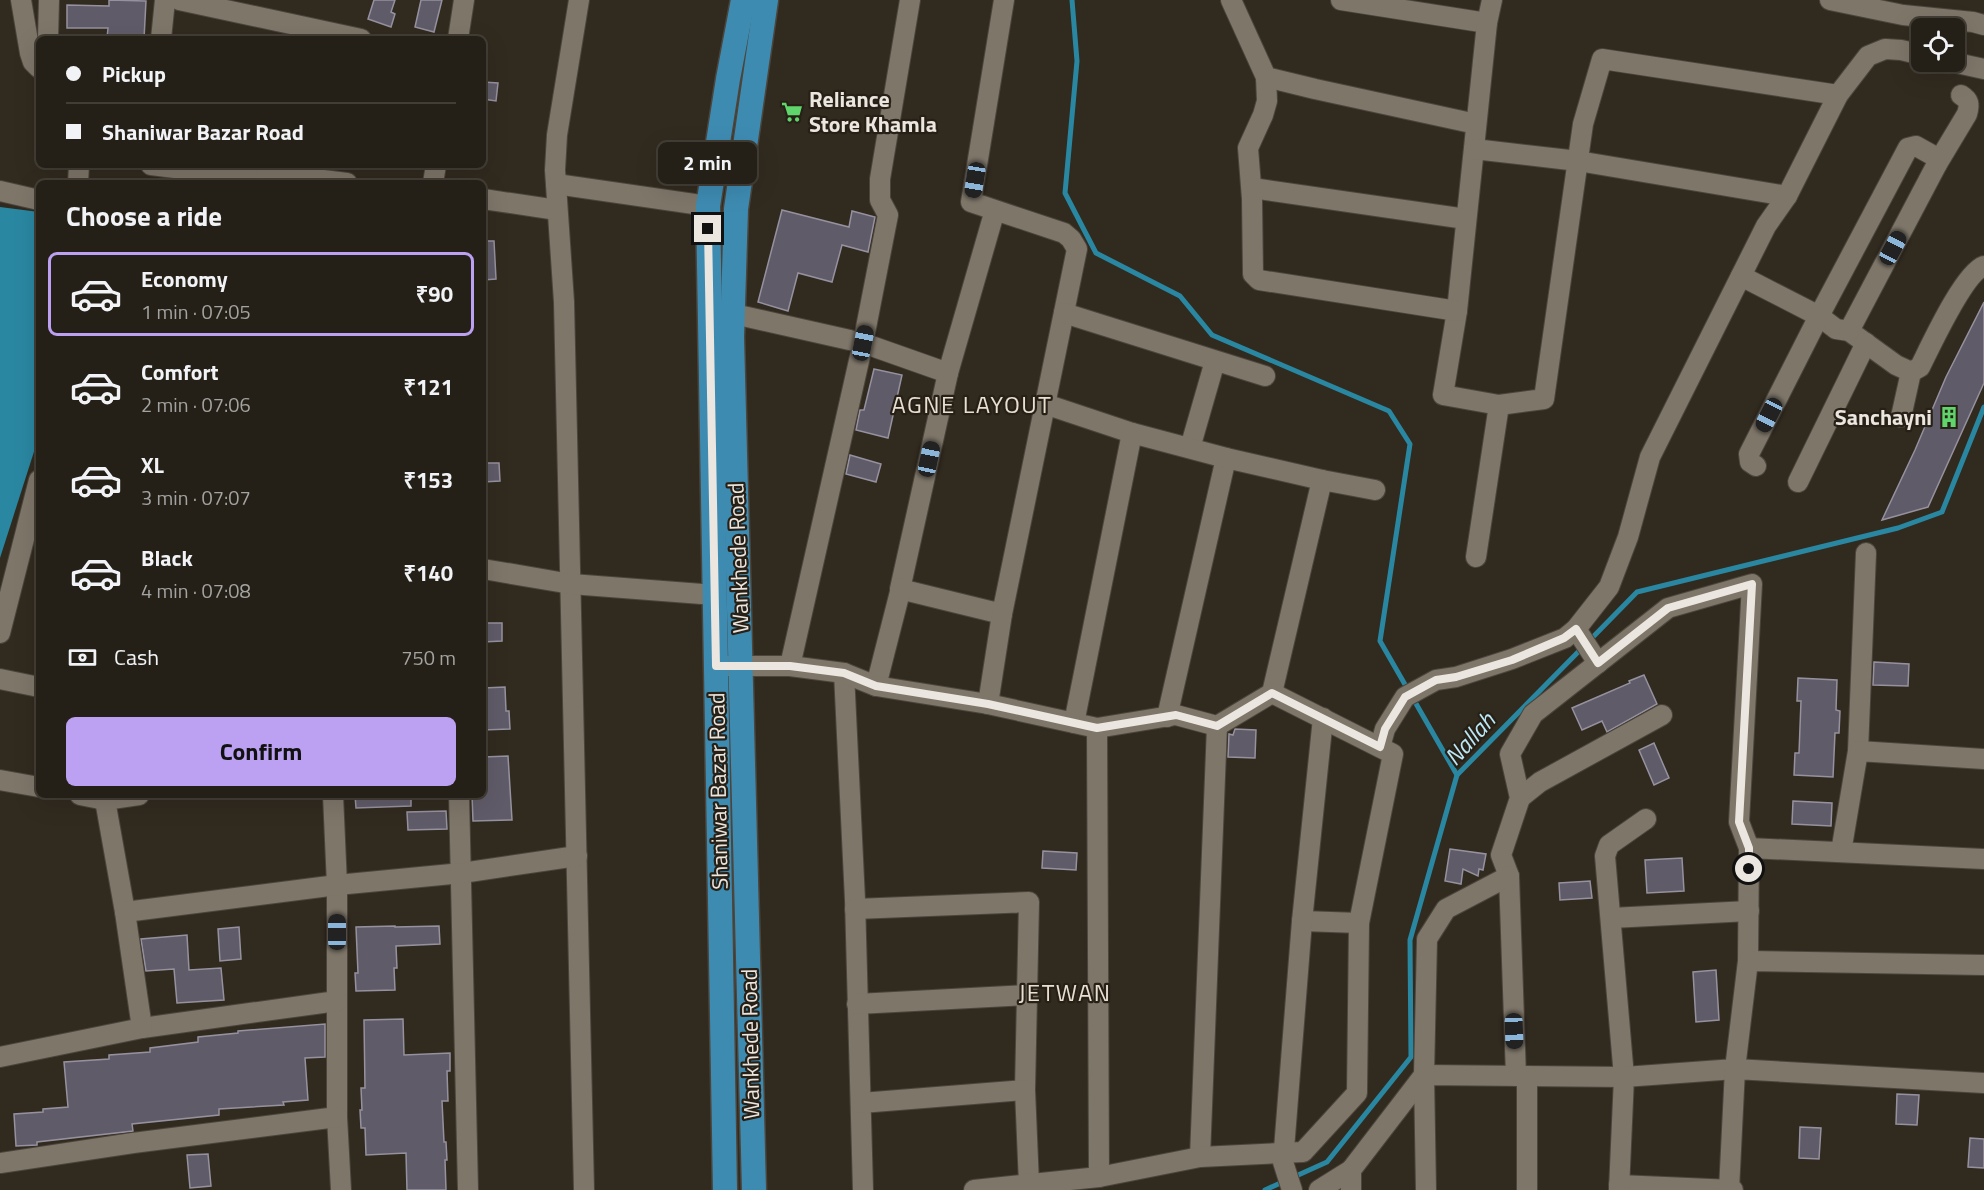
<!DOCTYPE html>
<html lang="en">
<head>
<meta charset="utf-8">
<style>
  body { margin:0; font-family:"Titillium Web",sans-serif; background:#312d24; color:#f1f3f6; height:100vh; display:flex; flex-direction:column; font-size:22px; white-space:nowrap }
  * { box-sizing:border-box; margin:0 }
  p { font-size:20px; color:#a3a3a1 }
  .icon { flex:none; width:33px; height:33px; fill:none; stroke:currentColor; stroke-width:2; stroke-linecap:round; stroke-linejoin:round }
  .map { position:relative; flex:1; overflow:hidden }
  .drawer { position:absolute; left:36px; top:180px; width:450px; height:618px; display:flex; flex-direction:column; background:#252017; border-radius:9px; box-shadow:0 6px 24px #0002,0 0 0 2px #423e36 }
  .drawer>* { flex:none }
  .hud { position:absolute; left:36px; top:36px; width:450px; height:132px; border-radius:9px; box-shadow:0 6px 24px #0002,0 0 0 2px #423e36; display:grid; align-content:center; height:132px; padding:0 30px; background:#252017 }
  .buttons { position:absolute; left:1911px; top:18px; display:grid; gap:12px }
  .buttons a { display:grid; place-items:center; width:54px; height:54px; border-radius:9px; background:#252017; box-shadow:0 6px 24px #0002,0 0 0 2px #423e36; font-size:30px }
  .end { position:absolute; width:27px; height:27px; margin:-14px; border:8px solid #ebe6df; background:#111; box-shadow:0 0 0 3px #111 }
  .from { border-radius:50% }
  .bubble { position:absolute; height:42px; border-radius:9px; background:#252017; box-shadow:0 6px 24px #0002,0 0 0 2px #423e36; font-size:20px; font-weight:700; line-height:42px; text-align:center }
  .car { position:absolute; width:18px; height:36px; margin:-18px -9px; border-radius:8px; box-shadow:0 0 4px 2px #0007; background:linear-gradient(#222 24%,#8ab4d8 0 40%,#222 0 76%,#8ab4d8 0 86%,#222 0) }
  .hud b { display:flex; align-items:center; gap:21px; height:57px; font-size:22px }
  .hud b+b { border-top:2px solid #423e36 }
  .hud i { width:15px; height:15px; background:#f1f3f6 }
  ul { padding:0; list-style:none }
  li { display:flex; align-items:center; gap:18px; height:84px; margin:0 12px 9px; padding:0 18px; border:3px solid transparent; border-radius:9px }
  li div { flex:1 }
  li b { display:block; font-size:22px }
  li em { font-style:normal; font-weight:700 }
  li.active { border-color:#bca0f2 }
  li>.icon { width:54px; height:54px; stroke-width:1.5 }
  h2 { padding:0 30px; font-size:27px; line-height:72px }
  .pay { display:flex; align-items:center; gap:15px; height:66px; padding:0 30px; font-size:22px }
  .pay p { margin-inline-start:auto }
  .button { display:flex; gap:12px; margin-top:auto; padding:12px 30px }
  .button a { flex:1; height:69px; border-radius:9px; background:#bca0f2; color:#111; font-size:24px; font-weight:700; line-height:69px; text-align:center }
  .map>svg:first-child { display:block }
</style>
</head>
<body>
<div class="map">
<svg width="1984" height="1190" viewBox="0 0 1984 1190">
  <rect width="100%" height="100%" fill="#312a1f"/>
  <!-- water -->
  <polygon fill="#2a87a2" points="0,207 39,212 39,436 0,558"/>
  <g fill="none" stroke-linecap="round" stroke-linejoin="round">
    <!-- stream -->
    <g stroke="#2a87a2" stroke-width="5">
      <polyline points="1072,0 1077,61 1065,193 1096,253 1180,296 1212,335 1389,411 1410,444 1380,641 1457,775"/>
      <polyline points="1589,641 1637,592 1898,528 1942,512 1984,407"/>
      <polyline points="1265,1190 1327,1162 1411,1057 1410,940 1457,775 1583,647"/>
    </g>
  </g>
  <!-- building -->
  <g fill="#605b68" stroke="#96919f" stroke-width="1.5">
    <polygon points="109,0 146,1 144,39 107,38 108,28 67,28 67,5 109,6"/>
    <polygon points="374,0 395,0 391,12 395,14 391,27 368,19"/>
    <polygon points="421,0 442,0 434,32 415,27"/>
    <polygon points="483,82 498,83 496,101 483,99"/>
    <polygon points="782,210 849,227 852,211 875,217 868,252 842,245 832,282 798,273 788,311 758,302"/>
    <polygon points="483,241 494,241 496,279 483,280"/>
    <polygon points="1984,302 1984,383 1928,507 1882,520 1915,450 1946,377"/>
    <polygon points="874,369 902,375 888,438 856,430 860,410 864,410"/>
    <polygon points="850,455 881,464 876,482 846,474"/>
    <polygon points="483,463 499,463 500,481 483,482"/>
    <polygon points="483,623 502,623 502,641 483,642"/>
    <polygon points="1874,662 1909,664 1908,686 1873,685"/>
    <polygon points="1644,675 1657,704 1607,732 1602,721 1582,730 1572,708 1630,683 1629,681"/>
    <polygon points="1798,678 1837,680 1836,710 1840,711 1839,733 1835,733 1833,777 1794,775 1795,753 1799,753 1801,701 1797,701"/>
    <polygon points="505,687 506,711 509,711 510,729 483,730 483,688"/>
    <polygon points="1235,729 1256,730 1255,758 1228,757 1229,734 1233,735"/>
    <polygon points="1654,743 1669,778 1654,785 1639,750"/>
    <polygon points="508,756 512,820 473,821 472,795 483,795 483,757"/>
    <polygon points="355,795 411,795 411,806 356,808"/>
    <polygon points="1793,801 1832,803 1831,826 1792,824"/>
    <polygon points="446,811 447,829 408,830 407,812"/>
    <polygon points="1450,849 1486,854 1483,870 1479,869 1478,876 1463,869 1461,884 1445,881"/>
    <polygon points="1043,851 1077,853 1076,870 1042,868"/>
    <polygon points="1682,858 1684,891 1647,893 1645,860"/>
    <polygon points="1590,881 1592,898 1560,900 1559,883"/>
    <polygon points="395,926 395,927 439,926 440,944 396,946 397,968 394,968 395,990 356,991 355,973 358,973 356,927"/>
    <polygon points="239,927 241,959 220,961 218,929"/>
    <polygon points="187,935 189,970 221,968 224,1000 177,1003 174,969 146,971 141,939"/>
    <polygon points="1716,970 1719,1020 1696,1022 1693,972"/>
    <polygon points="403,1019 404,1055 450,1053 450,1071 447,1071 448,1101 442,1101 444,1142 446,1142 447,1160 445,1160 446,1190 407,1190 406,1153 366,1155 365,1128 361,1128 360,1110 362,1110 361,1088 365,1088 364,1020"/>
    <polygon points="325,1024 325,1057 305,1058 308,1100 283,1102 284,1105 219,1109 219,1115 132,1124 133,1131 37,1142 37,1145 16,1146 14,1114 43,1112 43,1109 68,1107 64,1062 109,1059 109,1055 150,1052 150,1048 198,1042 198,1037 238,1033 238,1031"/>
    <polygon points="1897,1094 1919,1095 1917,1125 1896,1124"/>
    <polygon points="1800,1127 1821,1128 1819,1159 1799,1158"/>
    <polygon points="1970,1138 1984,1139 1984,1168 1968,1167"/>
    <polygon points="208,1154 211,1186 190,1188 187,1155"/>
  </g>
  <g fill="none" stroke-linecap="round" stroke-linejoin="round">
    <defs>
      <g id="minor">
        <polyline points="21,0 30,53 33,62 39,68"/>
        <polyline points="179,0 361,39"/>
        <polyline points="579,0 557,135 555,170 564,302 584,1190"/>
        <polyline points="910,0 880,179 880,200 888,215 863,343 948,373"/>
        <polyline points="1231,0 1266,77 1315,89 1476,124"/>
        <polyline points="1341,0 1487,23"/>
        <polyline points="1492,0 1487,23 1457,311 1443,395 1499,405"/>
        <polyline points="1830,0 1903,15 1973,22 1984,25"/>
        <polyline points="48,39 49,0"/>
        <polyline points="161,39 165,0"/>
        <polyline points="458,39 464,0"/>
        <polyline points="1952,62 1984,69"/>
        <polyline points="1266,77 1267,101 1263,115 1248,148 1252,199 1253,274 1259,280 1457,311"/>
        <polyline points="1474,149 1578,161 1787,196"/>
        <path d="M 1937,164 L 1967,114 C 1970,104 1969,100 1961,95"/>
        <polyline points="151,165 191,170 266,173 266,165"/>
        <polyline points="266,173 347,183"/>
        <polyline points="78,183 79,165"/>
        <polyline points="433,183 436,165"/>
        <polyline points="556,184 708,206"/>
        <polyline points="1252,188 1466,219"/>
        <polyline points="0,191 39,200"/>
        <polyline points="483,199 557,210"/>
        <polyline points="995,210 948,373 900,589 1002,614 1077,249 1071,239 1064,233 971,202 1004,0"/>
        <path d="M 1741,276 L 1819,316 L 1836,329 L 1849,331 L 1896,365 L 1911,372 L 1920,367 C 1931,345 1964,273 1984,266"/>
        <polyline points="1064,313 1265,376"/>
        <polyline points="734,314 863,343 790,666"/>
        <polyline points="1045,404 1132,433"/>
        <polyline points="1901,417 1911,372"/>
        <polyline points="1190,448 1215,361"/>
        <polyline points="1756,466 1750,462 1749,454 1819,316 1908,148 1916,146 1934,156 1937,164 1849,331"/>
        <polyline points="1798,482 1866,343"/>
        <polyline points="1476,557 1499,405 1544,399 1583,124 1602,59 1838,95"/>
        <polyline points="483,569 571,584 715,595"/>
        <polyline points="1576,629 1598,663"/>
        <polyline points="0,633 39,480"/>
        <polyline points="726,666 790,666 844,673 855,900 863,1190"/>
        <polyline points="844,673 876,686 901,588"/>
        <polyline points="0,679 39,687"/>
        <polyline points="876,686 988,704 1097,728 1176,715 1217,726 1272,693 1322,480 1375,490"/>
        <polyline points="988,704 1002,614"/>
        <polyline points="1167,717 1226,458 1322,480"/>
        <polyline points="1074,723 1132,433 1226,458"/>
        <polyline points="1097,728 1099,1177"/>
        <polyline points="1380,747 1385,729 1405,697 1436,680 1456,677 1512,659 1565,638 1576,629 1609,587 1628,537 1650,457 1766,226 1787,196 1838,95 1868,56 1885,49 1901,50 1922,55"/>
        <polyline points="1858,751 1866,553"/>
        <polyline points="0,780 39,787"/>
        <polyline points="80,795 105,800 139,795"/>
        <polyline points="333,795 337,885 337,1117 341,1190"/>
        <polyline points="459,795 468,1190"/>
        <polyline points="1520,798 1540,782 1662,715"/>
        <polyline points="105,800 125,912"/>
        <polyline points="1841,852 1858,751 1984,759"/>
        <polyline points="855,909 1029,902 1025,1090 1029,1184"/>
        <polyline points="1611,918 1749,911"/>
        <polyline points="1302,921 1359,923"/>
        <polyline points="1748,961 1749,848 1984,859"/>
        <polyline points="857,1004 1028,995"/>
        <polyline points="142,1028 337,1001"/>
        <polyline points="0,1057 142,1028 125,912 337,885 462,873 577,856"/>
        <polyline points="1516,1076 1509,876 1501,855 1520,798 1510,754 1533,714 1668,608 1752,584 1739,822 1749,848"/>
        <polyline points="861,1103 1025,1090"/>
        <polyline points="1200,1157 1217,726"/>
        <polyline points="0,1163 133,1143 337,1117"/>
        <polyline points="1619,1185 1733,1190"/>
        <polyline points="974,1190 1099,1177 1200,1157 1303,1152 1357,1093 1359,923 1393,754 1272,693"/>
        <polyline points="1292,1190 1283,1162 1302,921 1323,718"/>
        <polyline points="1319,1190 1351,1170"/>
        <polyline points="1351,1190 1351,1170 1424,1075 1624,1077 1605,856 1609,845 1646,819"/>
        <polyline points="1426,1190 1424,1075 1427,939 1446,909 1509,876"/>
        <polyline points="1527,1190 1527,1076"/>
        <polyline points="1619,1190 1624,1077 1735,1069 1748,961 1984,965"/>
        <polyline points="1729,1190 1735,1069 1984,1083"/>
      </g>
      <g id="major">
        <polyline points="725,1190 708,206 728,79 743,0"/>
        <polyline points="754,1190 732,337 736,209 766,0"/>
      </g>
    </defs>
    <!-- minor casing -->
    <use href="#minor" stroke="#4b453c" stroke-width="22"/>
    <!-- major casing -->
    <use href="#major" stroke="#4b453c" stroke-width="27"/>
    <!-- minor -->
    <use href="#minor" stroke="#7e7669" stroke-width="20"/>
    <!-- major -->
    <use href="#major" stroke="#3e8bb2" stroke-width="24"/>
  </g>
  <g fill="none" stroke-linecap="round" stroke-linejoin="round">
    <!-- route -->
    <polyline stroke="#ebe6df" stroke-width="8" points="708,229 716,666 790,666 844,673 876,686 988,704 1097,728 1176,715 1217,726 1272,693 1380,747 1385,729 1405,697 1436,680 1456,677 1512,660 1564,638 1576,629 1598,663 1668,608 1752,584 1739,822 1749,848 1749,869"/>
  </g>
  <!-- icons -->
  <defs>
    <symbol id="supermarket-bare" viewBox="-9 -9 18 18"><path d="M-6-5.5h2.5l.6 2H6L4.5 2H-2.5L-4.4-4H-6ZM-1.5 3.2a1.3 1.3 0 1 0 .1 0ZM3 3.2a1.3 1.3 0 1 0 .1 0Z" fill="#60d56b" stroke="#272016" stroke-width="2.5" paint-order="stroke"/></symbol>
    <symbol id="building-bare" viewBox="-9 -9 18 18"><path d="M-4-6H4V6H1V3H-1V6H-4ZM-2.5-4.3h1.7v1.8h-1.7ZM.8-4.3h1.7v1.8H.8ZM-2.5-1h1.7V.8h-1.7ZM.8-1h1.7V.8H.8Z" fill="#60d56b" stroke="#272016" stroke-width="2.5" paint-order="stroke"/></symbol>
  </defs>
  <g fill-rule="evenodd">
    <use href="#supermarket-bare" x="777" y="97" width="30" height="30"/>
    <use href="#building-bare" x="1934" y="402" width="30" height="30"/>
  </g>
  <g text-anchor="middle" stroke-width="4.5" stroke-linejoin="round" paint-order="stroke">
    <!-- poi labels -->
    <g font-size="22" font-weight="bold" fill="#ebe6df" stroke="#272016" text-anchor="start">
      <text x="809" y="107">Reliance<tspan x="809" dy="25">Store Khamla</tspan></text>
      <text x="1932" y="425" text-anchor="end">Sanchayni</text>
    </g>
    <!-- street labels -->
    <g font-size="22" fill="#ebe6df" stroke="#272016">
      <text transform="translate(738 558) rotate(-92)" y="8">Wankhede Road</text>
      <text transform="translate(718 791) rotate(-91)" y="8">Shaniwar Bazar Road</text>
      <text transform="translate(750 1044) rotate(-91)" y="8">Wankhede Road</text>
    </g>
    <!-- neighbourhood labels -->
    <g font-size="24" letter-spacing="1.5" fill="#e8dfd1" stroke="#272016">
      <text x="972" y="413">AGNE LAYOUT</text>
      <text x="1065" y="1001">JETWAN</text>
    </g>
    <!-- water labels -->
    <g font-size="24" font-style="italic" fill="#bce7f7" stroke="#272016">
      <text transform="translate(1470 739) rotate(-48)" y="8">Nallah</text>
    </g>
  </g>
</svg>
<div class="buttons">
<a><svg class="icon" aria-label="locate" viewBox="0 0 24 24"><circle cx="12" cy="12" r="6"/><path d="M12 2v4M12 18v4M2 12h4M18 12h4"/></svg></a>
</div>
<i class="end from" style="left:1749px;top:869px"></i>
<i class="end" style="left:708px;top:229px"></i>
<div class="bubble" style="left:658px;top:142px;width:99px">2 min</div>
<i class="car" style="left:975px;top:180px;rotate:189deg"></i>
<i class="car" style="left:1893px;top:248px;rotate:28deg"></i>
<i class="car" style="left:863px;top:343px;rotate:11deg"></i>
<i class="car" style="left:1769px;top:415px;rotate:207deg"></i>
<i class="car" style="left:929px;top:459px;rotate:12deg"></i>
<i class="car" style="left:337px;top:932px;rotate:0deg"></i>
<i class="car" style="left:1514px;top:1031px;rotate:178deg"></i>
<div class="hud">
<b><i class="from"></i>Pickup</b>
<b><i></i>Shaniwar Bazar Road</b>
</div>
<section class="drawer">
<h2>Choose a ride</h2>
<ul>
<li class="active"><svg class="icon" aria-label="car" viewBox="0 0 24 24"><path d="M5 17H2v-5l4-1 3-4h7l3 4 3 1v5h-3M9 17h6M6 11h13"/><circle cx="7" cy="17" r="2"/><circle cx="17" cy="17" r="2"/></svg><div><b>Economy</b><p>1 min · 07:05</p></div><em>₹90</em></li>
<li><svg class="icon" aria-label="car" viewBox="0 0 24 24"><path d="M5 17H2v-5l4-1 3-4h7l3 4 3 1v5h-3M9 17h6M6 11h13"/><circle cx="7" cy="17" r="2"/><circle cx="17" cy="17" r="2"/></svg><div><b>Comfort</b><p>2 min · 07:06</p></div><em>₹121</em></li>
<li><svg class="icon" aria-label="car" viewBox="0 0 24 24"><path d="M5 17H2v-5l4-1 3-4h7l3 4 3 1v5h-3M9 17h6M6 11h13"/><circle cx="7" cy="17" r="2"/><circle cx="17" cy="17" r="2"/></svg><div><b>XL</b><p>3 min · 07:07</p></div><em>₹153</em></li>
<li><svg class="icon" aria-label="car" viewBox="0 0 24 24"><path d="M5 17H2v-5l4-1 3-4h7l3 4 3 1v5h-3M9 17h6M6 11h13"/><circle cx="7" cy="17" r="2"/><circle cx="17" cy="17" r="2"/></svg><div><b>Black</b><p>4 min · 07:08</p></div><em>₹140</em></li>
</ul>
<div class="pay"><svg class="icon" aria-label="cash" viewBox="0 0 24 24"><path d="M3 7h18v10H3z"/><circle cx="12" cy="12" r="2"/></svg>Cash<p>750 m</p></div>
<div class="button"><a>Confirm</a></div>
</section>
</div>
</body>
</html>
